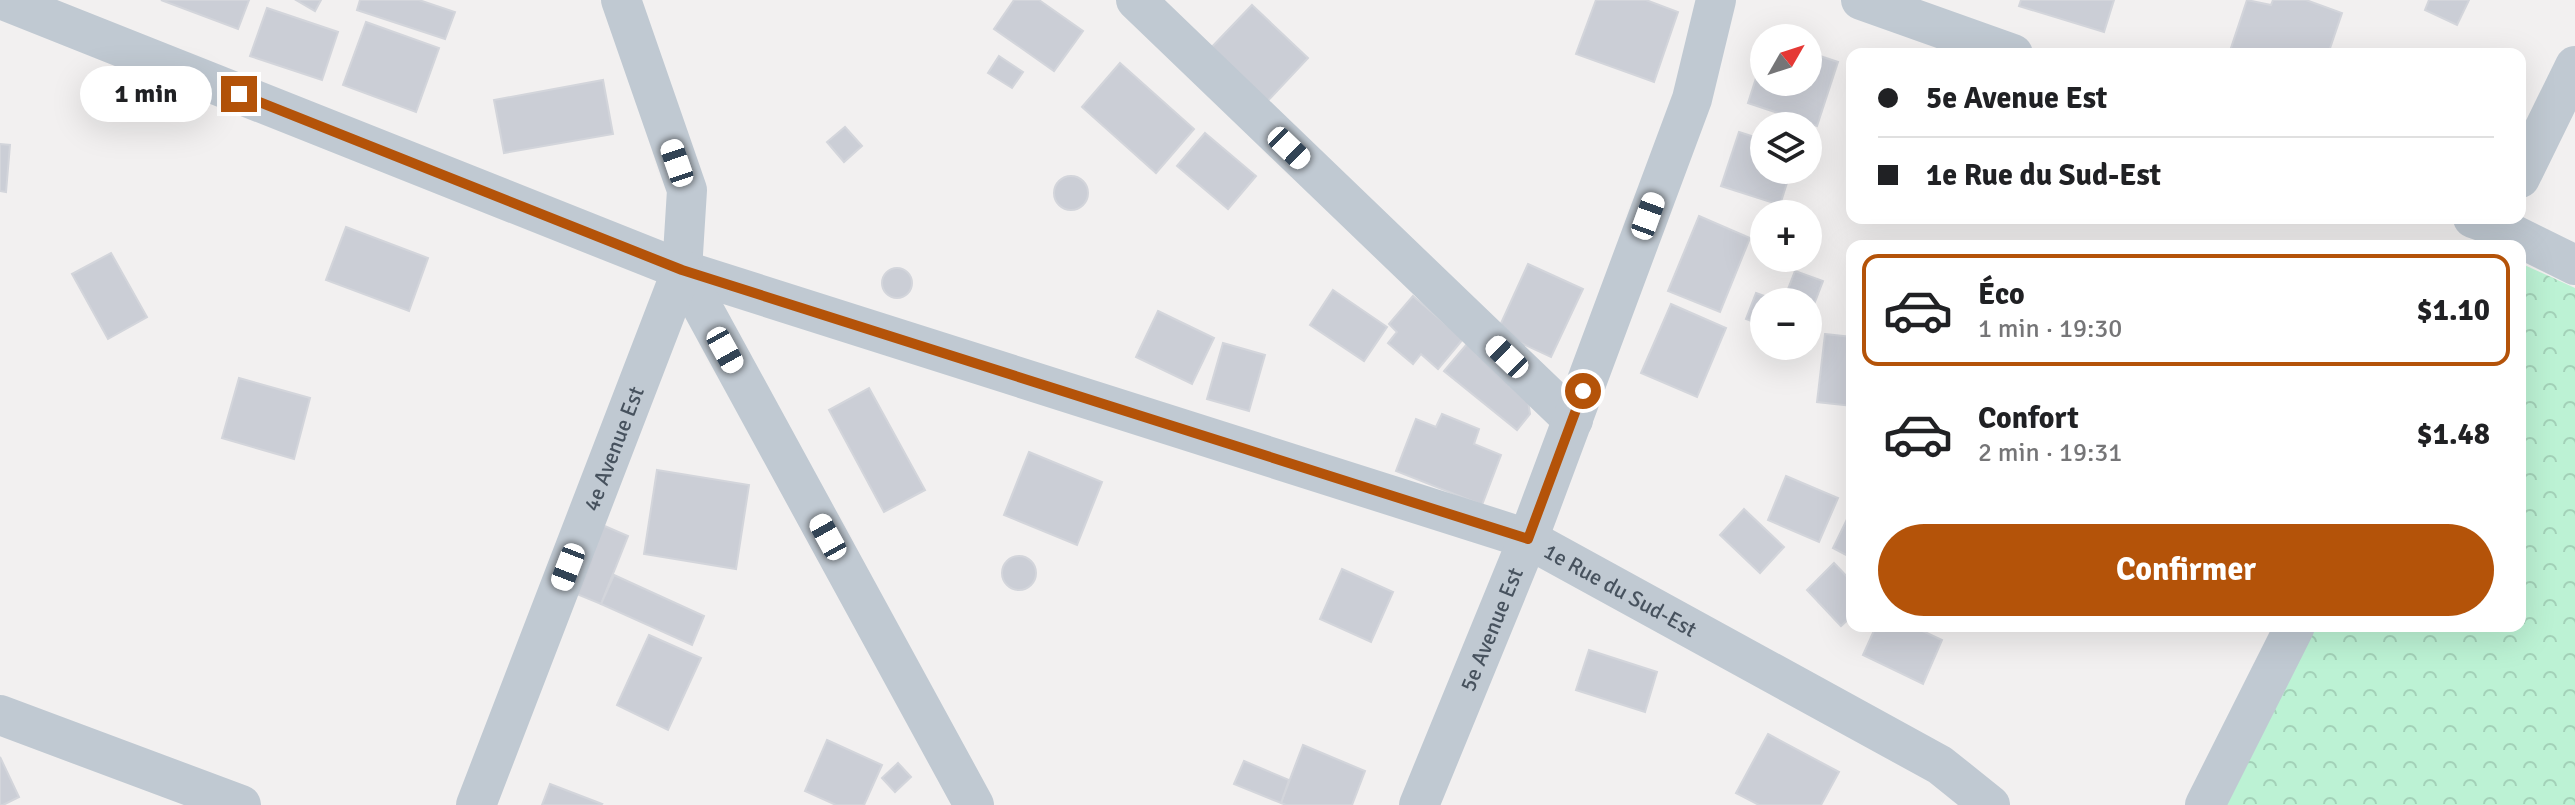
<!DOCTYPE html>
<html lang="fr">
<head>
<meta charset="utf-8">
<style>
  body { margin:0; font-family:Signika,sans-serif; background:#f2f2f2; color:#202124; height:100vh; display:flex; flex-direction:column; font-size:30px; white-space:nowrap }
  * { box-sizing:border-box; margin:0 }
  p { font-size:26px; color:#757577 }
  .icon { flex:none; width:44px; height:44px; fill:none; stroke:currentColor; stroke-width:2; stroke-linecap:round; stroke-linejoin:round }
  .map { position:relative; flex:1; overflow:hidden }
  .panel { position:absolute; left:1846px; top:240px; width:680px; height:392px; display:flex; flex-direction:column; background:#fff; border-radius:16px; box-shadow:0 8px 32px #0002 }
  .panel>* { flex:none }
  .hud { position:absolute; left:1846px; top:48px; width:680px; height:176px; border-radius:16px; box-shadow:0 8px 32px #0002; display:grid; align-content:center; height:176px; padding:0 32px; background:#fff }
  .needle { width:52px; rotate:51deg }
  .tools { position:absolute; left:1750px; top:24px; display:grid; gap:16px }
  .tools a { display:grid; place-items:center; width:72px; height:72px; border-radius:50%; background:#fff; box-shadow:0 8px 32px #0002; font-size:40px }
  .end { position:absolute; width:36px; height:36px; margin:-18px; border:10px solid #b45309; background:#fff; box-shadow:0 0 0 4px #fff }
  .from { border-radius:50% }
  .bubble { position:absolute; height:56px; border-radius:28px; background:#fff; box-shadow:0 8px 32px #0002; font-size:26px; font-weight:700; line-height:56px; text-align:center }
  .car { position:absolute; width:24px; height:48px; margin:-24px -12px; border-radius:10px; box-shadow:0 0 6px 2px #0007; background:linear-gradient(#fff 24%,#345 0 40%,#fff 0 76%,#345 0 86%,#fff 0) }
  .hud b { display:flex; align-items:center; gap:28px; height:76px; font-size:30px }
  .hud b+b { border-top:2px solid #e0e0e0 }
  .hud i { width:20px; height:20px; background:#202124 }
  ul { padding:14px 0 0; list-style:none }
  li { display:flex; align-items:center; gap:24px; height:112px; margin:0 16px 12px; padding:0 16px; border:4px solid transparent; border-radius:16px }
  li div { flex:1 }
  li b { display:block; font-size:30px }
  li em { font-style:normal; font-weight:700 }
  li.active { border-color:#b45309 }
  li>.icon { width:72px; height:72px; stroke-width:1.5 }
  .primary-button { display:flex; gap:16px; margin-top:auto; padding:16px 32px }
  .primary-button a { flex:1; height:92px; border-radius:48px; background:#b45309; color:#fff; font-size:32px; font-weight:700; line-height:92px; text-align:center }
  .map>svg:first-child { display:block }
</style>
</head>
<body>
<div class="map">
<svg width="2575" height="805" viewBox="0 0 2575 805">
  <defs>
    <pattern id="forest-crowns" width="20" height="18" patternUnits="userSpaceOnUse" patternTransform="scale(2)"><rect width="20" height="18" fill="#bcf2d4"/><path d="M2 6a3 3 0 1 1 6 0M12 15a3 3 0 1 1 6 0" fill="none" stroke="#a3d1b8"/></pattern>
  </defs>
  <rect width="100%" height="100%" fill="#f2f0f0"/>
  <!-- forest -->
  <polygon fill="url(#forest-crowns)" points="2520,263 2575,288 2575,805 2223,805 2311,626 2520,626"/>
  <!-- building -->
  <g fill="#cbced6" stroke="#d3d5db" stroke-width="2">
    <polygon points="161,0 249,0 238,29"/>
    <polygon points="296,0 321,0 315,11"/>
    <polygon points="360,0 419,0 455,12 445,39 357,10"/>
    <polygon points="1014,0 1039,0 1083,31 1054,71 994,29"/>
    <polygon points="1596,0 1646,0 1678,12 1654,82 1576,54"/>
    <polygon points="2021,0 2114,0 2104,32 2019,6"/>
    <polygon points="2247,0 2271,5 2273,0 2306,0 2342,13 2328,54 2229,54"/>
    <polygon points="2429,0 2469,0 2457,25 2425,10"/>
    <polygon points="1252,5 1308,58 1262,107 1206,53"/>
    <polygon points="267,8 338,32 322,80 250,56"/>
    <polygon points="366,22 439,48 416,112 343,85"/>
    <polygon points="1808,52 1838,62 1817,126 1748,103 1764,53 1764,82 1808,82"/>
    <polygon points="999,56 1023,72 1012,88 988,73"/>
    <polygon points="1120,63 1194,129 1156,173 1082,107"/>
    <polygon points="603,80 613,134 504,153 494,100"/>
    <polygon points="845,127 862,146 844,162 827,142"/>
    <polygon points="1739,132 1764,140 1764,170 1791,170 1780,205 1721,186"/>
    <polygon points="1205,133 1256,176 1228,209 1177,166"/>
    <polygon points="0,144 10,145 6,192 0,191"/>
    <circle cx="1071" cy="193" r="17"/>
    <polygon points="1699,216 1750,238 1720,312 1668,291"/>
    <polygon points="346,227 428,258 409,311 326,280"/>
    <polygon points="111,253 147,317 108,339 72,274"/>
    <polygon points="1528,264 1583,289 1551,357 1497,332"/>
    <circle cx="897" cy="283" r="15"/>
    <polygon points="1795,271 1823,281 1808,320 1808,302 1783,302"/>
    <polygon points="1333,290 1387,327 1364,361 1310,325"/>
    <polygon points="1756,293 1781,302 1764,302 1764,326 1746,319"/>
    <polygon points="1413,296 1463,339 1438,369 1421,354 1413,364 1388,343 1397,332 1389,324"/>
    <polygon points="1671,304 1726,328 1697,397 1641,373"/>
    <polygon points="1158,311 1214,338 1192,384 1136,357"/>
    <polygon points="1825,334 1852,337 1852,406 1817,402"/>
    <polygon points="1223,343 1265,355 1249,411 1207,399"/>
    <polygon points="1467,344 1527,393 1530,414 1517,430 1444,371"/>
    <polygon points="239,378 310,398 294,459 222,438"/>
    <polygon points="869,388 925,490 884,512 829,410"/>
    <polygon points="1442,414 1479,429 1474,444 1501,455 1482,505 1396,471 1416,419 1436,427"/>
    <polygon points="1029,452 1102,482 1077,545 1004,515"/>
    <polygon points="657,470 749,485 736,569 644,554"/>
    <polygon points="1786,476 1838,498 1819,542 1768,520"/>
    <polygon points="1744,509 1784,547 1760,573 1720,535"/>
    <polygon points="1852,509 1852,558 1833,548"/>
    <polygon points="593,521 628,536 601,604 567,590"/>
    <circle cx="1019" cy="573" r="17"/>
    <polygon points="1834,563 1852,582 1852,616 1841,626 1807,590"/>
    <polygon points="1342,569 1393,592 1371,642 1320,619"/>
    <polygon points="614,575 704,616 692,645 601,604"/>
    <polygon points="1876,626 1912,626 1942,640 1923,684 1863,655"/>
    <polygon points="649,635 701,658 668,730 617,705"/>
    <polygon points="1589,650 1657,672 1645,712 1576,690"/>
    <polygon points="1768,734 1839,772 1821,805 1759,805 1736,793"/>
    <polygon points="827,740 882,765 864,805 836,805 805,791"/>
    <polygon points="1303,745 1365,771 1352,805 1286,805 1281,803"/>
    <polygon points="0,757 19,797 3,805 0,805"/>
    <polygon points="1244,761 1289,780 1281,803 1234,784"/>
    <polygon points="898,763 911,777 895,792 882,778"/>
    <polygon points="550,784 602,804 601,805 542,805"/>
  </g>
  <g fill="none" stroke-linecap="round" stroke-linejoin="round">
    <!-- minor -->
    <g stroke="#c0c9d2" stroke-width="40">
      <path id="s1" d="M 3,0 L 682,270 L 1528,539 L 1940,765 L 1990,805"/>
      <polyline points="621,0 687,190 682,270 974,805"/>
      <polyline points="1136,0 1573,420"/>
      <polyline points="1861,0 2013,54"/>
      <polyline points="2520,178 2575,66"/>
      <polyline points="2473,218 2496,226 2575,265"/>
      <polyline points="0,715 241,805"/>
      <path id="s2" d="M 476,805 L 682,270"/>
      <path id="s3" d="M 1419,805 L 1528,539 L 1692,99 L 1716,0"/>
      <polyline points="2205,805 2295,626"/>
    </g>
  </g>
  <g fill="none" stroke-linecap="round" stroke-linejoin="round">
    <!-- route -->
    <polyline stroke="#b45309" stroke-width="10" points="239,94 682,270 1528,539 1583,391"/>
  </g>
  <g text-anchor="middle" stroke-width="6" stroke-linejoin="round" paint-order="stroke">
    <!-- street labels -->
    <g font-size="22" fill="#47525e" stroke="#fff">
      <text dy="8" stroke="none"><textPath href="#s2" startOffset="382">4e Avenue Est</textPath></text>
      <text dy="8" stroke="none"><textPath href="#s1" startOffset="1724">1e Rue du Sud-Est</textPath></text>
      <text dy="8" stroke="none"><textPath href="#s3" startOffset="190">5e Avenue Est</textPath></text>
    </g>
  </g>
</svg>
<div class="tools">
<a><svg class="needle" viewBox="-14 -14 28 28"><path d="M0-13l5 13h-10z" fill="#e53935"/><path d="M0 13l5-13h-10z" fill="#757577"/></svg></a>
<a><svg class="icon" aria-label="layers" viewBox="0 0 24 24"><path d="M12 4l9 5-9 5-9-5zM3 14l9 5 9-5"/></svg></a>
<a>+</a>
<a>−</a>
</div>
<i class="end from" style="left:1583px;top:391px"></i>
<i class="end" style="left:239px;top:94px"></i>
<div class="bubble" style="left:80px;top:66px;width:132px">1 min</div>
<i class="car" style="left:1289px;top:148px;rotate:134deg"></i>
<i class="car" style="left:677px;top:163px;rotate:341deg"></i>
<i class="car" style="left:1648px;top:216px;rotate:20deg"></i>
<i class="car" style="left:725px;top:350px;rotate:151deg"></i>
<i class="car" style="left:1507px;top:357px;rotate:314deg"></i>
<i class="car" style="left:828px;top:537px;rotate:331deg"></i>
<i class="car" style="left:568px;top:567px;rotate:201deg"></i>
<div class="hud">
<b><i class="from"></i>5e Avenue Est</b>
<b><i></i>1e Rue du Sud-Est</b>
</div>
<section class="panel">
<ul>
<li class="active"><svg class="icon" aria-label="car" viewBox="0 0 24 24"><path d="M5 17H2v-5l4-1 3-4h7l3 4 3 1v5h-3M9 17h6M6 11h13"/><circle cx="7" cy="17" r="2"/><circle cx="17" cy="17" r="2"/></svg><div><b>Éco</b><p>1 min · 19:30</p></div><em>$1.10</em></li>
<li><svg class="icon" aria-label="car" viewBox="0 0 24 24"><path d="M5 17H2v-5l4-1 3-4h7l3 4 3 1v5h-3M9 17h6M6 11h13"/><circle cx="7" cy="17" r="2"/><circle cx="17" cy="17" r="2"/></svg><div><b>Confort</b><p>2 min · 19:31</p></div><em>$1.48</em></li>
</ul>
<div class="primary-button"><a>Confirmer</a></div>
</section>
</div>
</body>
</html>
